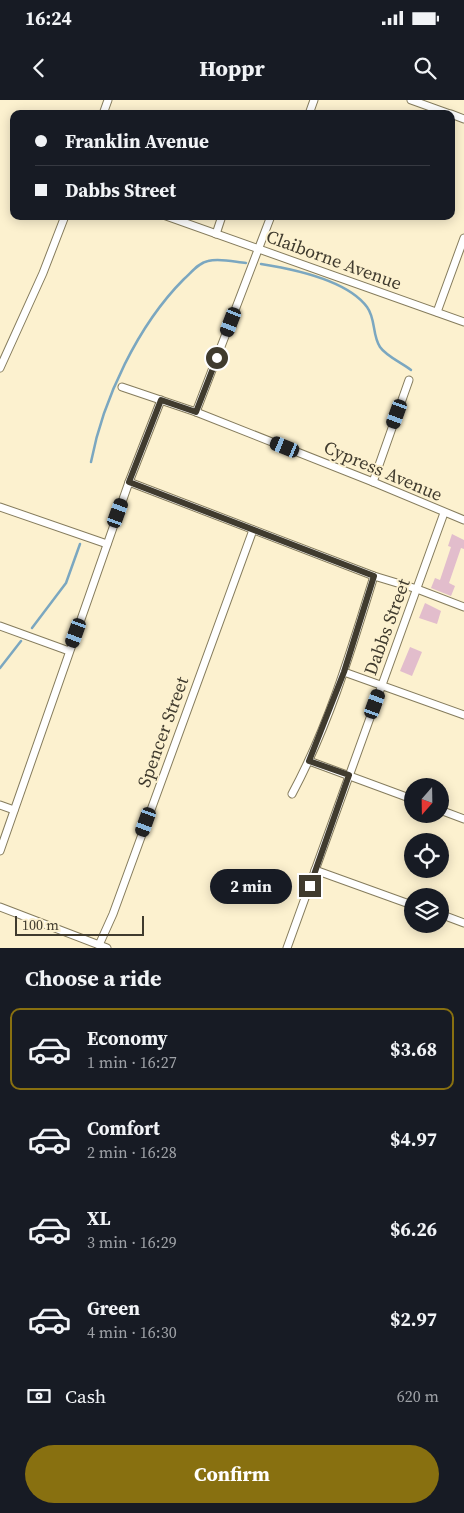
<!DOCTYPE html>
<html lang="en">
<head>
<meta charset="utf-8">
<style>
  body { margin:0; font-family:"Source Serif 4",serif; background:#242831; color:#f1f3f6; height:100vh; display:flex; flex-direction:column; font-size:19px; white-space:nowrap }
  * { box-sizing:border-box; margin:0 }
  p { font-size:16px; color:#9ea1a6 }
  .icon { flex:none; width:28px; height:28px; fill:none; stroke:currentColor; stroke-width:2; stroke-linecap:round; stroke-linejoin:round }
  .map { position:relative; height:848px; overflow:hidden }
  .sheet { display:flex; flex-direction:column; background:#171b24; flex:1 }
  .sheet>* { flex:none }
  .banner { position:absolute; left:10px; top:10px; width:445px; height:110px; border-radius:10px; box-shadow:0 2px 12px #0003; display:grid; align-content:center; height:110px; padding:0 25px; background:#171b24 }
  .needle { width:32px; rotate:200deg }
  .buttons { position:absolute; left:404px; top:678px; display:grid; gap:10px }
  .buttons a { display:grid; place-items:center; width:45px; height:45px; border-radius:50%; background:#171b24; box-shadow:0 2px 12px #0003; font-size:25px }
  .scale { position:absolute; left:15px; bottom:12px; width:129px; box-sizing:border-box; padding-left:5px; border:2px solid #403b2e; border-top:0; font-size:14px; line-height:18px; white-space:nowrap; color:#403b2e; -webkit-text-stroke:4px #fcf1cf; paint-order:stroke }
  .end { position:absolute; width:22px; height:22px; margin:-11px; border:6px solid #403b2e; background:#fff; box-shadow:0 0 0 2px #fff }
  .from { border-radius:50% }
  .bubble { position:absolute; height:35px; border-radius:18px; background:#171b24; box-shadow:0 2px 12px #0003; font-size:16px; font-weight:700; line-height:35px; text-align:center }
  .car { position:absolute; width:15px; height:30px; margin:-15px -8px; border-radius:6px; box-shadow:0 0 4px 1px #0007; background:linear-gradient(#222 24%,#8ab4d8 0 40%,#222 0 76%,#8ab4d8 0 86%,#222 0) }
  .banner b { display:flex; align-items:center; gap:18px; height:48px; font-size:19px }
  .banner b+b { border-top:1px solid #363941 }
  .banner i { width:12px; height:12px; background:#f1f3f6 }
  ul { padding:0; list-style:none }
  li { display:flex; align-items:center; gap:15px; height:82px; margin:0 10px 8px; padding:0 15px; border:2px solid transparent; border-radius:10px }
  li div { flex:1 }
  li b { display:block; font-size:19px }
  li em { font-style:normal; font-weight:700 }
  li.on { border-color:#887010 }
  li>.icon { width:45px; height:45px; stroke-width:1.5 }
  h2 { padding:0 25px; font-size:22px; line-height:60px }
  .pay { display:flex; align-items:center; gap:12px; height:55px; padding:0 25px; font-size:19px }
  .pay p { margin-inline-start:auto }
  .cta { display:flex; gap:10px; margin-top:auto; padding:10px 25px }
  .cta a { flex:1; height:58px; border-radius:30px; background:#887010; color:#fff; font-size:20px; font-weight:700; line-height:58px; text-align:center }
  .status { display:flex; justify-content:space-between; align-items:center; height:35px; padding:0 25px; background:#171b24; direction:ltr }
  .status svg { height:14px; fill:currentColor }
  header { display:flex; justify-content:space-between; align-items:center; height:65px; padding:0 25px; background:#171b24; font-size:22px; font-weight:700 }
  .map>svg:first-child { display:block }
</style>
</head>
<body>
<div class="status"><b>16:24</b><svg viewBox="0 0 49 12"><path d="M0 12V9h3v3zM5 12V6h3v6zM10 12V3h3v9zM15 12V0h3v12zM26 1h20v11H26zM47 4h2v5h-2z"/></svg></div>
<header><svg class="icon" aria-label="back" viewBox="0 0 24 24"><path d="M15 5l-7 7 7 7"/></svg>Hoppr<svg class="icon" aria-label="search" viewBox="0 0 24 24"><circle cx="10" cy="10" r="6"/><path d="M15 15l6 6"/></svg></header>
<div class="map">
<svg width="464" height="848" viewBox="0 0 464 848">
  <rect width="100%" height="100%" fill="#fcf1cf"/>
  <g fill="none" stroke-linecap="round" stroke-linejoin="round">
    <!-- stream -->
    <g stroke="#7ba7c0" stroke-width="2.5">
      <path d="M 261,164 C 293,169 347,180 367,207 C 376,219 372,235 380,247 C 386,256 402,263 411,270"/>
      <path d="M 91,362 C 103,299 138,225 184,179 C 191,173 198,163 208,161 C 220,158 235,162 246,163"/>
      <polyline points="32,528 66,483 80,444"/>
      <polyline points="0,568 21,541"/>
    </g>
  </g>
  <!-- building -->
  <g fill="#e2bdcc">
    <polygon points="452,434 464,440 464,449 461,448 449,483 455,486 451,496 431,488 435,478 440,480 451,447 448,446"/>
    <polygon points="425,503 441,511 437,524 419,518"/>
    <polygon points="410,547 422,552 412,576 400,571"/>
  </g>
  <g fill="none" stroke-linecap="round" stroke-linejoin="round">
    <defs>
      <g id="street">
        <polyline points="411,0 450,14"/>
        <polyline points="103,14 108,0"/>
        <polyline points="309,14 314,0"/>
        <polyline points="451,14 464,19"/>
        <polyline points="166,116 464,222"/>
        <polyline points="216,134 222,116"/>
        <polyline points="437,212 464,138"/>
        <polyline points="0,268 43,173 65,116"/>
        <polyline points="122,287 196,312 373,382 464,420"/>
        <polyline points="196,312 271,116"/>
        <polyline points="129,382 374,476 417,489 464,507"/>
        <polyline points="373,382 409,280"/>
        <polyline points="0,407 107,444"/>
        <polyline points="0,526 69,551"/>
        <polyline points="344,572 464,615"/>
        <polyline points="309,661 412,699"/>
        <path d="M 292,694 C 329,625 351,551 374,476"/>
        <polyline points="0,705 14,710"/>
        <polyline points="440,710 464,719"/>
        <polyline points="0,751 129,382 161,300"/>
        <polyline points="315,770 412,805"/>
        <polyline points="0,807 107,848"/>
        <polyline points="440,814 464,823"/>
        <polyline points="99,845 113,814 253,430"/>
        <polyline points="287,848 444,413"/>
      </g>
    </defs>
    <!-- street casing -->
    <use href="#street" stroke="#857c5d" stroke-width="9"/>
    <!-- street -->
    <use href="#street" stroke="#fff" stroke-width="7"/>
  </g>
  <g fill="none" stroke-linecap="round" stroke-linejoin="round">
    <!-- route -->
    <polyline stroke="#403b2e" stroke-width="6" points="217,258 196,312 161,300 129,382 374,476 344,572 309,661 349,675 310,786"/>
  </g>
  <g text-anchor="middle" stroke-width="4" stroke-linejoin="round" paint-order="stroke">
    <!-- street labels -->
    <g font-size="18" fill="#403b2e" stroke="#fcf1cf">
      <text transform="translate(334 160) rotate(20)" y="6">Claiborne Avenue</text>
      <text transform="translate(383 371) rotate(23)" y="6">Cypress Avenue</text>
      <text transform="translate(387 527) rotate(-70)" y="6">Dabbs Street</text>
      <text transform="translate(163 632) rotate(-70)" y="6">Spencer Street</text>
    </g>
  </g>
</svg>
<div class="buttons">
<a><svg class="needle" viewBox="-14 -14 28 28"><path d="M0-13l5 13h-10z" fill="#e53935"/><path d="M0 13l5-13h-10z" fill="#9ea1a6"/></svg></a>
<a><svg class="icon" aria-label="locate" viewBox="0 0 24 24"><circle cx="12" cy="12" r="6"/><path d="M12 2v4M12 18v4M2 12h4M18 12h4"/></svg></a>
<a><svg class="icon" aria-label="layers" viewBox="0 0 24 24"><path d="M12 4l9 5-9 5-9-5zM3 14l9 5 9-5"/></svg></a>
</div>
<div class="scale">100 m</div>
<i class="end from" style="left:217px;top:258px"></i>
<i class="end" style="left:310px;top:786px"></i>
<div class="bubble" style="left:210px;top:769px;width:82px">2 min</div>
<i class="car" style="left:231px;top:222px;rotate:201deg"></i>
<i class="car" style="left:397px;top:314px;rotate:200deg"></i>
<i class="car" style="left:285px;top:347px;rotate:292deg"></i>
<i class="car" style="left:118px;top:413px;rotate:20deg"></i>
<i class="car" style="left:76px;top:533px;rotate:200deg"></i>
<i class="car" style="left:375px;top:604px;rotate:20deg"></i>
<i class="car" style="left:146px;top:722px;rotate:200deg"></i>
<div class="banner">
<b><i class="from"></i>Franklin Avenue</b>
<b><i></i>Dabbs Street</b>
</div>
</div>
<section class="sheet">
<h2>Choose a ride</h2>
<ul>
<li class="on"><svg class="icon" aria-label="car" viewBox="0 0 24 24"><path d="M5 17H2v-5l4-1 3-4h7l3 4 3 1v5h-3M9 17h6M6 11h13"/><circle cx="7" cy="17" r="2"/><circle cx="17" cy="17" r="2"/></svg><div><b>Economy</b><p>1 min · 16:27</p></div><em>$3.68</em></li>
<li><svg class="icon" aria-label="car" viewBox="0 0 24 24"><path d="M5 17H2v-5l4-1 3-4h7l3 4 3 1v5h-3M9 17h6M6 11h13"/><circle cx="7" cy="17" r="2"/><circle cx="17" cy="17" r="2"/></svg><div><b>Comfort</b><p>2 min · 16:28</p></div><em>$4.97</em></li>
<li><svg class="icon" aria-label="car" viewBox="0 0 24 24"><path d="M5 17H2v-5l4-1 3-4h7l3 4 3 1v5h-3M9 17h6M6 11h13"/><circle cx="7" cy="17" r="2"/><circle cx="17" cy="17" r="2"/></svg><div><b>XL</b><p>3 min · 16:29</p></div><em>$6.26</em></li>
<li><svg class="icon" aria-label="car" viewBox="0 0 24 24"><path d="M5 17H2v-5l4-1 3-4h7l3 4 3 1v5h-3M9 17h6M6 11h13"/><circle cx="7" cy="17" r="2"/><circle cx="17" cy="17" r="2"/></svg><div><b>Green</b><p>4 min · 16:30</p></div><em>$2.97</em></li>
</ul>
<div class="pay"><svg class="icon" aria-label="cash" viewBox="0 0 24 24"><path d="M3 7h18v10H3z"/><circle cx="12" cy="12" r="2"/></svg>Cash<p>620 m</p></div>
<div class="cta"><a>Confirm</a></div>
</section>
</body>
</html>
